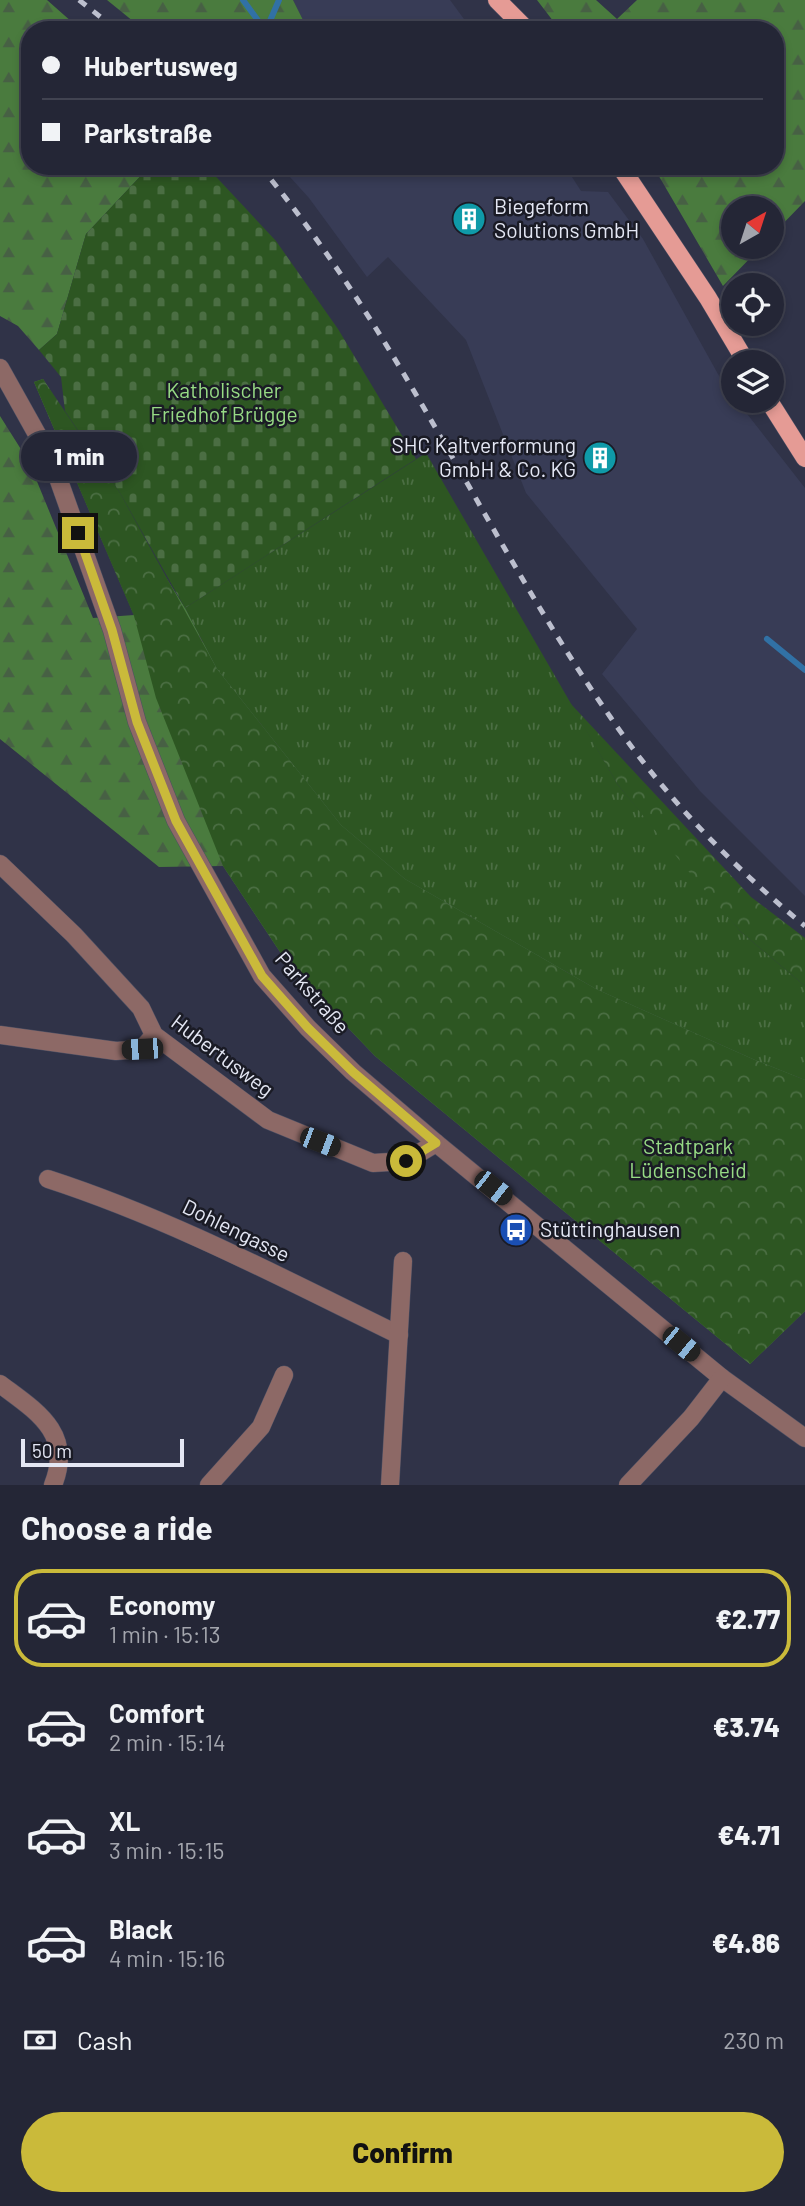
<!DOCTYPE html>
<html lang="en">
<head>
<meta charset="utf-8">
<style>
  body { margin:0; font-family:Barlow,sans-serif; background:#2c2e3e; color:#f1f3f6; height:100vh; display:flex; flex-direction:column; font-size:26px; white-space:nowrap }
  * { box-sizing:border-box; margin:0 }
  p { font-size:23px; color:#a3a5ad }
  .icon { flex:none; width:38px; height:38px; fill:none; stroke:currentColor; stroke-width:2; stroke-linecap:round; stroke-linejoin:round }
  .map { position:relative; height:1485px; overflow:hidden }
  .details { display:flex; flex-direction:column; background:#242636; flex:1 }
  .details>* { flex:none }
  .guide { position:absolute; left:21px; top:21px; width:763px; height:154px; border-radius:28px; box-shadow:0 4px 10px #0003,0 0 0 2px #414351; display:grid; align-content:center; height:154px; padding:0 21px; background:#242636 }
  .needle { width:46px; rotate:39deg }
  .tools { position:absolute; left:721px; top:196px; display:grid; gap:14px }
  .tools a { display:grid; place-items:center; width:63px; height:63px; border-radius:50%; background:#242636; box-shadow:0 4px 10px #0003,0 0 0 2px #414351; font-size:35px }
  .scale { position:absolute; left:21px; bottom:18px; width:163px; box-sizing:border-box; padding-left:7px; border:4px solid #e4e7f4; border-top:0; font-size:19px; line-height:24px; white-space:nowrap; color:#e4e7f4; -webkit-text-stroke:5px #1a1b25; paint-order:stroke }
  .end { position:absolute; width:32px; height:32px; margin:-16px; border:9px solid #caba3a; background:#111; box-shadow:0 0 0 4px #111 }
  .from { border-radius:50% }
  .bubble { position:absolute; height:49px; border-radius:24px; background:#242636; box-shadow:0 4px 10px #0003,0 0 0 2px #414351; font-size:23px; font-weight:800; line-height:49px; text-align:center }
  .car { position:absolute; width:21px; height:42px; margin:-21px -10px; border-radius:9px; box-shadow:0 0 5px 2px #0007; background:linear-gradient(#222 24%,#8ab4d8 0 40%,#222 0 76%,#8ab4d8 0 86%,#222 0) }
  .guide b { display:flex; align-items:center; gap:24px; height:66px; font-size:26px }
  .guide b+b { border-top:2px solid #414351 }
  .guide i { width:18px; height:18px; background:#f1f3f6 }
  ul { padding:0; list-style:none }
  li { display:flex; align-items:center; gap:21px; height:98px; margin:0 14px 10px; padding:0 7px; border:4px solid transparent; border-radius:28px }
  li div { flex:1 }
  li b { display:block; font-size:26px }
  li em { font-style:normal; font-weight:800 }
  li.active { border-color:#caba3a }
  li>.icon { width:63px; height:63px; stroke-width:1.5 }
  h2 { padding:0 21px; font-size:32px; line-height:84px }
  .pay { display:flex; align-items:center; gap:18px; height:77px; padding:0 21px; font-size:26px }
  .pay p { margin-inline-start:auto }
  .button { display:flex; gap:14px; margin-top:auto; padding:14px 21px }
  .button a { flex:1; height:80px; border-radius:42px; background:#caba3a; color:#111; font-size:28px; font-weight:800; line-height:80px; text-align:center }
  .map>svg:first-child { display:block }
</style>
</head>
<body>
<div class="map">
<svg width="805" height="1485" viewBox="0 0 805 1485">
  <defs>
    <pattern id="grass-tufts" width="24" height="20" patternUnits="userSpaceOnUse" patternTransform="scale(1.75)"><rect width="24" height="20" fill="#2d5622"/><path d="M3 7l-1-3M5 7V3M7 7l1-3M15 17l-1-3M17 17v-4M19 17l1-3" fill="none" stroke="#4b6e43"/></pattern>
    <pattern id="forest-firs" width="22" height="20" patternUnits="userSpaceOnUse" patternTransform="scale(1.75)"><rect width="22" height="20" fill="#4a7b3e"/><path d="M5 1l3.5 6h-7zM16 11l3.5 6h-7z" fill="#476044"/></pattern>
    <pattern id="cemetery-stones" width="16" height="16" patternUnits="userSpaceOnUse" patternTransform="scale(1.75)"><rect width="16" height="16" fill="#2d5622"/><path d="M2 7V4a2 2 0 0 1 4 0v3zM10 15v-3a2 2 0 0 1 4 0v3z" fill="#4b6e43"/></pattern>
    <pattern id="park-crowns" width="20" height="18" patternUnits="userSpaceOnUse" patternTransform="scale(1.75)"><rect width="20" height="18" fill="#2d5622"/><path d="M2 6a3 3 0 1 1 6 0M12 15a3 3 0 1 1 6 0" fill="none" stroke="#4b6e43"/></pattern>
  </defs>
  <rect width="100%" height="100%" fill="#303348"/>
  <!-- built -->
  <g fill="#383c56">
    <polygon points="293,0 450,0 472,30 308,30"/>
    <polygon points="280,166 565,166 581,191 608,192 643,239 733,401 737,401 805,488 805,896 700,791 602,674 637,629 526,493 466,340 388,257 367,277 309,198"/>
  </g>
  <!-- grass -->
  <polygon fill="url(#grass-tufts)" points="426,453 618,785 741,932 805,986 805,1080 755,1060 596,989 405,879 341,825 217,669 185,608"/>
  <!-- forest -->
  <g fill="url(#forest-firs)">
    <polygon points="0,0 47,0 81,30 30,30 30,166 150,166 86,234 57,334 39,350 18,326 0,316"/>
    <polygon points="107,0 293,0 308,30 144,30"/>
    <polygon points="537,0 596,0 617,19 637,0 805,0 805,201 772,235 772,208 733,208 733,247 761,247 723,286 653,166 775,166 775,30 560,30"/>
    <polygon points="43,379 185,608 217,669 341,825 405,879 596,989 755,1060 805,1080 805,1311 750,1364 375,1056 290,967 223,866 159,867 0,739 0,416 29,462 93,618 134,615 34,382"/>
  </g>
  <!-- cemetery -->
  <polygon fill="url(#cemetery-stones)" points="150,166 206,166 276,241 338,329 416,459 185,608 120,493 65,411 61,377 39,350 57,334 86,234"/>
  <!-- park -->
  <g fill="url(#park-crowns)">
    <polygon points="43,379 120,493 217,669 341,825 405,879 596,989 755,1060 805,1080 805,1311 750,1364 375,1056 290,967 223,866 156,698 134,616 34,382"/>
    <polygon points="570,703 751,897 805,938 805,986 741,932 694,878 618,785"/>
  </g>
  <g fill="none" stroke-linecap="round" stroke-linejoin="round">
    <!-- stream -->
    <g stroke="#3171a5" stroke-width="6">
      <polyline points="243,0 265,30"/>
      <polyline points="266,30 279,0"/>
      <polyline points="767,639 805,670"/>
    </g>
    <defs>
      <g id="minor">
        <polyline points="0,368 52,461 112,630 137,722 176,821 262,976 308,1028 353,1072 436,1143 722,1378 805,1438"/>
        <polyline points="0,864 74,935 141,1008 154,1035 268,1120 373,1163 406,1161 436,1143"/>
        <polyline points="0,1035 116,1051 142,1049 154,1035"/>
        <path d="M 48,1179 C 171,1219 284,1279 399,1335"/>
        <path d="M 0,1384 C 36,1411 74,1433 53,1485"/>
        <polyline points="209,1485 261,1427 284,1375"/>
        <polyline points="390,1485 403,1261"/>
        <polyline points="628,1485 691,1418 722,1378"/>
      </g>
      <g id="major">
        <polyline points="497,0 527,30"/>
        <polyline points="620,166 708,298 746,362"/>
        <polyline points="769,401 805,458"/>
      </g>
    </defs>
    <!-- minor casing -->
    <use href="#minor" stroke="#4d5064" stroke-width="19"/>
    <!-- major casing -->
    <use href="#major" stroke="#4d5064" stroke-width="19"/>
    <!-- minor -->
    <use href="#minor" stroke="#8d6966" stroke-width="18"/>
    <!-- major -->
    <use href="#major" stroke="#e59b95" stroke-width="18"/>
    <!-- rail -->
    <g stroke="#bcbfce" stroke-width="5" stroke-dasharray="9 9" stroke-linecap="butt">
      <polyline points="79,0 117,30"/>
      <path d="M 260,166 C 403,338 485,538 611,718 C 665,797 732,866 805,926"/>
    </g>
  </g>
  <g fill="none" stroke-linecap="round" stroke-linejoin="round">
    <!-- route -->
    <polyline stroke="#caba3a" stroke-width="9" points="78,533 112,630 137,722 176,821 262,976 308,1028 353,1072 436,1143 406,1161"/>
  </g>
  <!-- icons -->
  <defs>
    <symbol id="building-disc" viewBox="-11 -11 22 22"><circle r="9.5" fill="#0f9aa8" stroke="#1a1b25"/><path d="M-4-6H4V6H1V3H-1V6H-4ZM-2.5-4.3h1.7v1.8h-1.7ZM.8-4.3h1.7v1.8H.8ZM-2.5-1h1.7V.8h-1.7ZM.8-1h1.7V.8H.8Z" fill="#fff"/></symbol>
    <symbol id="bus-disc" viewBox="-11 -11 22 22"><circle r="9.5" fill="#1a4fb4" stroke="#1a1b25"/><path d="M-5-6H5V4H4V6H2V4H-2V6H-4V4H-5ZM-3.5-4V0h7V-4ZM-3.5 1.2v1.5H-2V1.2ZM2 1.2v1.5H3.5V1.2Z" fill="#fff"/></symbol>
  </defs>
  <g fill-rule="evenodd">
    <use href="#building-disc" x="450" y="200" width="38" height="38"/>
    <use href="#building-disc" x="581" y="439" width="38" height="38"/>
    <use href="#bus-disc" x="497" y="1211" width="38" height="38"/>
  </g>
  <g text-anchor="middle" stroke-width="5" stroke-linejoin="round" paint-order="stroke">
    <!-- poi labels -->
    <g font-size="21" fill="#e4e7f4" stroke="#1a1b25" text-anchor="start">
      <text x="494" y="214">Biegeform<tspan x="494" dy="24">Solutions GmbH</tspan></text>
      <text x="576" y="453" text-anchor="end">SHC Kaltverformung<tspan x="576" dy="24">GmbH &amp; Co. KG</tspan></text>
      <text x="540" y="1237">Stüttinghausen</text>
    </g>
    <!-- park labels -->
    <g font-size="21" fill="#97db85" stroke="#1a1b25">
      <text x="224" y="398">Katholischer<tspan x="224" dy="24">Friedhof Brügge</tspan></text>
      <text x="688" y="1154">Stadtpark<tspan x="688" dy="24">Lüdenscheid</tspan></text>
    </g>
    <!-- street labels -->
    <g font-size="21" fill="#e4e7f4" stroke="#1a1b25">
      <text transform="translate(312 993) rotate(49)" y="7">Parkstraße</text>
      <text transform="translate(222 1056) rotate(37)" y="7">Hubertusweg</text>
      <text transform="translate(236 1231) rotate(26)" y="7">Dohlengasse</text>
    </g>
  </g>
</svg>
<div class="tools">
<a><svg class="needle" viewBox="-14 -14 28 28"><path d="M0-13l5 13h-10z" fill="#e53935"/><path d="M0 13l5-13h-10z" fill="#a3a5ad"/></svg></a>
<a><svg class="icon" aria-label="locate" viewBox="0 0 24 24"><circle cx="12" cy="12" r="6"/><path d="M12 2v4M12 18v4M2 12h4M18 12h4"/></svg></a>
<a><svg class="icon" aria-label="layers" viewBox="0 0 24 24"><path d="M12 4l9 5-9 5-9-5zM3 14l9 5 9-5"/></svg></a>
</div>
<div class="scale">50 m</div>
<i class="end from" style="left:406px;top:1161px"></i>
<i class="end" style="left:78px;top:533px"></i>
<div class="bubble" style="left:21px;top:432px;width:116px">1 min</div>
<i class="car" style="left:142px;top:1049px;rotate:267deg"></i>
<i class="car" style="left:320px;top:1142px;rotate:111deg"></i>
<i class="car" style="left:493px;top:1188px;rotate:128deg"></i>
<i class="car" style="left:681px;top:1344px;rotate:129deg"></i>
<div class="guide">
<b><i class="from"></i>Hubertusweg</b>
<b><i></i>Parkstraße</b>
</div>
</div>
<section class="details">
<h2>Choose a ride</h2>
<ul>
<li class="active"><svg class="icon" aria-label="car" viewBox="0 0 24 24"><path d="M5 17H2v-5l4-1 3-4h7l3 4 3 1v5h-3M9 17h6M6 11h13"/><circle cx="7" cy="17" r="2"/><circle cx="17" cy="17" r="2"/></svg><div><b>Economy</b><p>1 min · 15:13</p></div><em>€2.77</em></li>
<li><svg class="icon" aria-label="car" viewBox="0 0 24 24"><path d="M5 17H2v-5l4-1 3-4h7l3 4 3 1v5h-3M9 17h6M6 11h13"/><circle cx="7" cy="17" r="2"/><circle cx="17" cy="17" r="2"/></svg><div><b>Comfort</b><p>2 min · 15:14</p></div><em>€3.74</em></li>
<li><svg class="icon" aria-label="car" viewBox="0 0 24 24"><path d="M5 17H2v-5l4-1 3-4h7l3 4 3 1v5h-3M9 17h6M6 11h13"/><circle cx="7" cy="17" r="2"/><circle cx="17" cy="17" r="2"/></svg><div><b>XL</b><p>3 min · 15:15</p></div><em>€4.71</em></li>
<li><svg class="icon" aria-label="car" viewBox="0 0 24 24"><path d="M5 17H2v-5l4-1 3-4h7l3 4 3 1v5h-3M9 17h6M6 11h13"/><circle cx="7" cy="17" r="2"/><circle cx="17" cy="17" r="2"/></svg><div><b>Black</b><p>4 min · 15:16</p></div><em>€4.86</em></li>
</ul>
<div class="pay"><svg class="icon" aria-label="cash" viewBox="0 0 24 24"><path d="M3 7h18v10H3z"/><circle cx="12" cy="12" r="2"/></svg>Cash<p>230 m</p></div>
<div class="button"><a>Confirm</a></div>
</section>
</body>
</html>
